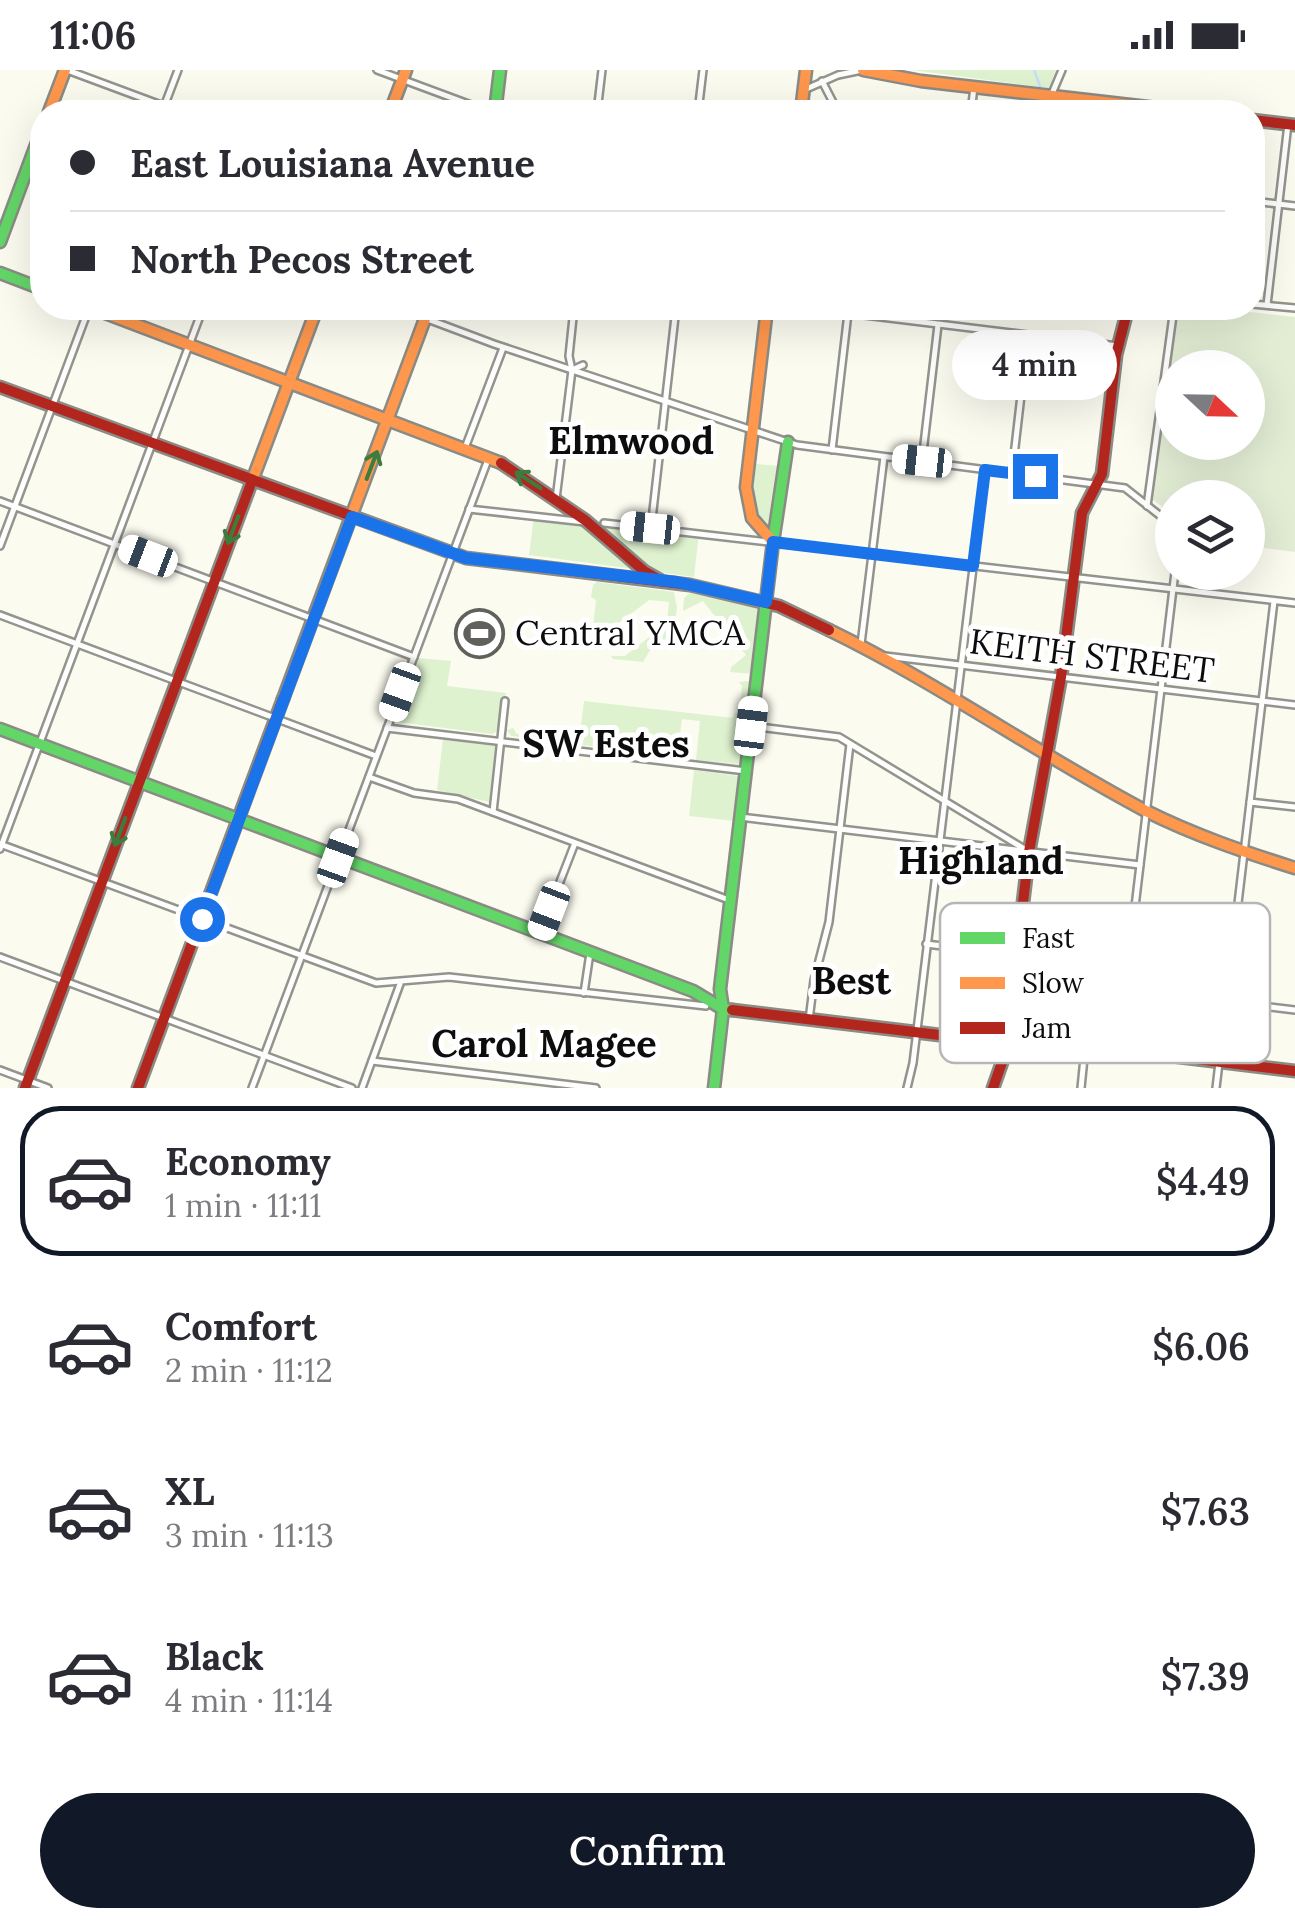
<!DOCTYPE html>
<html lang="en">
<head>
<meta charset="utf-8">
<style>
  body { margin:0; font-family:Lora,serif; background:#f2f2f3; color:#2b2b33; height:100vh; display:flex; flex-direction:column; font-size:38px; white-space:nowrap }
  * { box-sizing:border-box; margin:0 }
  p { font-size:32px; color:#7c7c81 }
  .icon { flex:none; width:55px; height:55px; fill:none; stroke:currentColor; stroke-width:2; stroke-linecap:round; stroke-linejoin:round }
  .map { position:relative; height:1018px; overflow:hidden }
  .drawer { display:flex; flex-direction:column; background:#fff; flex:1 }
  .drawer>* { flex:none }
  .banner { position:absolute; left:30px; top:30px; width:1235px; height:220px; border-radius:40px; box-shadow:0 10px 40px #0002; display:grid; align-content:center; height:220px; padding:0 40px; background:#fff }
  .needle { width:65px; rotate:112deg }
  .tools { position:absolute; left:1155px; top:280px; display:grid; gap:20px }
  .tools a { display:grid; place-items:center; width:110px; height:110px; border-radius:50%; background:#fff; box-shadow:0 10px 40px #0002; font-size:50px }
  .end { position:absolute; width:45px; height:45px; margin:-22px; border:12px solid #1a73e8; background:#fff; box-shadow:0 0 0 5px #fff }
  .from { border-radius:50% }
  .bubble { position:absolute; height:70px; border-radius:35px; background:#fff; box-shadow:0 10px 40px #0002; font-size:32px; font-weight:600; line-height:70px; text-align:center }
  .car { position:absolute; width:30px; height:60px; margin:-30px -15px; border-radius:12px; box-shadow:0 0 8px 2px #0007; background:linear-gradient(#fff 24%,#345 0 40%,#fff 0 76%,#345 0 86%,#fff 0) }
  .banner b { display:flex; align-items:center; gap:35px; height:95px; font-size:38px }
  .banner b+b { border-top:2px solid #e1e1e2 }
  .banner i { width:25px; height:25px; background:#2b2b33 }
  ul { padding:18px 0 0; list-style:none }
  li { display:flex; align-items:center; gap:30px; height:150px; margin:0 20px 15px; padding:0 20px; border:5px solid transparent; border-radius:40px }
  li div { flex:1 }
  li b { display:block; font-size:38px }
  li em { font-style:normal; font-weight:600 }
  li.on { border-color:#111827 }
  li>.icon { width:90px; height:90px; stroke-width:1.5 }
  .action { display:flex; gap:20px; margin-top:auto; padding:20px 40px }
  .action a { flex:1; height:115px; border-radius:60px; background:#111827; color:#fff; font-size:40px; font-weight:600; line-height:115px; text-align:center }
  .status { display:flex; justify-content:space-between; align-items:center; height:70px; padding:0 50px; background:#fff; direction:ltr }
  .status svg { height:28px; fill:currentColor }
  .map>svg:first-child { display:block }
</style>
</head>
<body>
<div class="status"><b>11:06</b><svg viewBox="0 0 49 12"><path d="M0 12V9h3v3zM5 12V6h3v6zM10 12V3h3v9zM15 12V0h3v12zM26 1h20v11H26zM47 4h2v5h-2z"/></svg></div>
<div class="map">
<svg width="1295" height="1018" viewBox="0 0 1295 1018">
  <rect width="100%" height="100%" fill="#fbfbf0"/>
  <!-- green -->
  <g fill="#def2cf">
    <polygon points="912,0 1056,0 1049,18"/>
    <polygon points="756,394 779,396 771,463 766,462 752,431"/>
    <polygon points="534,446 699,463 694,507 529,485"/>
    <polygon points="597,512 674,522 677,538 673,565 652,577 643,592 613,589 611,586 625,586 667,553 669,532 649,530 607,562 595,561 591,578 596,530 591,527 593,515"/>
    <polygon points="690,523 757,537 760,542 754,604 730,602 731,597 746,585 703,531 683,541 684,528"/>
    <polygon points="419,588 451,591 447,616 506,623 498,661 492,664 397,652"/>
    <polygon points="748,611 752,615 743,689 739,694 696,690 700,651 682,649 677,687 511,666 507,660 513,658 517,664 573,671 572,664 580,663 584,631 733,648 735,643 739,643 742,616 739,612"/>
    <polygon points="443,669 495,676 489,732 437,720"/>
    <polygon points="694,700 739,706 735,751 689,746"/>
  </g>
  <!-- cemetery -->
  <path fill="#e3edd4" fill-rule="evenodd" d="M 1175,238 L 1215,238 L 1295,247 L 1295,482 L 1248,476 L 1248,428 L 1172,428 L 1172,444 L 1152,429 ZM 1172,298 L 1248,298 L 1248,372 L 1172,372 Z"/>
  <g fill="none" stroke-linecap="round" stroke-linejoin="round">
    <!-- stream -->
    <polyline stroke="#c5ddf6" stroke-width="2.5" points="1034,0 1040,16"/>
    <defs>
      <g id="street">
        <polyline points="67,0 180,42"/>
        <polyline points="377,0 490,42"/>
        <polyline points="822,11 838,42"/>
        <polyline points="804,20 838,5 862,0"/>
        <polyline points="1051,26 1062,0"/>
        <polyline points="162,42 178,0"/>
        <polyline points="597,42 602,0"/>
        <polyline points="698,42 703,0"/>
        <polyline points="971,42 974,17"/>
        <polyline points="1252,131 1295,136"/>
        <polyline points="1252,234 1295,238"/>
        <polyline points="1267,235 1288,54"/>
        <polyline points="398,238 494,274 797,375 1125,418 1172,455"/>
        <polyline points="572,300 569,286 574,238"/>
        <polyline points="465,378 503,278"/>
        <polyline points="832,380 848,243 1118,276"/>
        <polyline points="922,391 938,255"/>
        <polyline points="1012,403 1028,265"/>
        <polyline points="556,429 572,300 583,295"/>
        <polyline points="0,431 414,587"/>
        <polyline points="1147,436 1174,238"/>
        <polyline points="469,439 585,452"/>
        <polyline points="604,453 1295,533"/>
        <polyline points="651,458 676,238"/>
        <polyline points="0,476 89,238"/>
        <polyline points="0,545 376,686"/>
        <polyline points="861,574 884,387"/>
        <polyline points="885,586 1295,635"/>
        <polyline points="751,656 839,667 1026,780"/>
        <polyline points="387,658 746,701"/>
        <polyline points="369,707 414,723 458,729 729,830"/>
        <polyline points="1250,732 1295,737"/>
        <polyline points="493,742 505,631"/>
        <polyline points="740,747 1140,795"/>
        <polyline points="0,774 376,913 449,907 706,936"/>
        <polyline points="0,779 203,238"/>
        <polyline points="540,863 575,773"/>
        <polyline points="1018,872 1129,886"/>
        <polyline points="926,874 1017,885"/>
        <polyline points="0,887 352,1018"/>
        <polyline points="1126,920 1295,940"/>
        <polyline points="584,923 590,883"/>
        <polyline points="809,950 814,910 829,852 850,674"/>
        <polyline points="1118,979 1175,502"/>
        <polyline points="372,991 596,1018"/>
        <polyline points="0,1000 48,1018"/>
        <polyline points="252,1018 489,387"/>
        <polyline points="362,1018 400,914"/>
        <polyline points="907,1018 913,993 985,399"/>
        <polyline points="1081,1018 1085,978"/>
        <polyline points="1216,1018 1274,531"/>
      </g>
      <g id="fast">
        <polyline points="495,42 500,0"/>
        <polyline points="0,172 42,59"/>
        <polyline points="0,203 42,219"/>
        <polyline points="0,659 693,921 723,939 732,940"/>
        <polyline points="714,1018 723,939 720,919 773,472 788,372"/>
      </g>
      <g id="slow">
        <polyline points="863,0 921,11 1191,42"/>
        <polyline points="49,42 65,0"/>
        <polyline points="390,42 406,0"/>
        <polyline points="801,42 806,0"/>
        <polyline points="92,238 501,393"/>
        <polyline points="767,238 746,417 752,448 773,472"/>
        <polyline points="252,411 317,238"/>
        <path d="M 829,560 C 938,613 1038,684 1146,741 C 1194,765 1244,782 1295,798"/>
        <polyline points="283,629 429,238"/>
      </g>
      <g id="jam">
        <polyline points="1252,50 1295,55"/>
        <polyline points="0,317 466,488 690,515 779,536 829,560"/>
        <polyline points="501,393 585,450 644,501 660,510"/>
        <polyline points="732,940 1006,973 1097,977 1295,1001"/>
        <polyline points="25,1018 252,411"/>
        <polyline points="138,1018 283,629"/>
        <polyline points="993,1018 1005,984 1029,782 1061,607 1082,443 1102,404 1116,285 1128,238"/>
      </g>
    </defs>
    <!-- street casing -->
    <use href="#street" stroke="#94948f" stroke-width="10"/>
    <!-- fast casing -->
    <use href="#fast" stroke="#8b8b86" stroke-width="15"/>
    <!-- slow casing -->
    <use href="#slow" stroke="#8b8b86" stroke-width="15"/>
    <!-- jam casing -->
    <use href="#jam" stroke="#8b8b86" stroke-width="15"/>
    <!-- street -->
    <use href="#street" stroke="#fefefd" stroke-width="5"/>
    <!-- fast -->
    <use href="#fast" stroke="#63d668" stroke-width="10"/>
    <!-- slow -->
    <use href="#slow" stroke="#ff974d" stroke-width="10"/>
    <!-- jam -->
    <use href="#jam" stroke="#b3261e" stroke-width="10"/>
  </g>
  <!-- one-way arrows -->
  <defs><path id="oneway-shaft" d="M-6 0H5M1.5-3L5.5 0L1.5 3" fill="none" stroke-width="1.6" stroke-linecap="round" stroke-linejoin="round" transform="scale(2.5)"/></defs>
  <g stroke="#3c7c3f">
    <use href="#oneway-shaft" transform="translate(372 395) rotate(-69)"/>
    <use href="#oneway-shaft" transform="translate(528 410) rotate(-147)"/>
    <use href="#oneway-shaft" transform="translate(233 460) rotate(111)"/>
    <use href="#oneway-shaft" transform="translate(120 762) rotate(111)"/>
  </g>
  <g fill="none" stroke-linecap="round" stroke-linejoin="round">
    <!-- route -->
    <polyline stroke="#1a73e8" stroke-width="12" points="202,849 352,447 466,488 677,512 766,532 773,472 973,496 985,400 1035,406"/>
  </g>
  <!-- icons -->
  <defs>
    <symbol id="stadium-ring" viewBox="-11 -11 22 22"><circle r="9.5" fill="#fff" stroke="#60605c" stroke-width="1.5"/><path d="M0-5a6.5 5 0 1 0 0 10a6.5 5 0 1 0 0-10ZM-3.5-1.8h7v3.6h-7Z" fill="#60605c"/></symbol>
  </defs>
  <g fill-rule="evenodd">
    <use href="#stadium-ring" x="452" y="536" width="55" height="55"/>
  </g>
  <g text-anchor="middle" stroke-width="10" stroke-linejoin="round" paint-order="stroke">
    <!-- poi labels -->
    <g font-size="35" fill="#0d0d0d" stroke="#fff" text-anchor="start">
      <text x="515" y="575">Central YMCA</text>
    </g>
    <!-- street labels -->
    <g font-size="35" fill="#0d0d0d" stroke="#fff">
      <text transform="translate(1092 586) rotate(7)" y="12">KEITH STREET</text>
    </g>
    <!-- neighbourhood labels -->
    <g font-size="38" font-weight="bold" fill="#0d0d0d" stroke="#fff">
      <text x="631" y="384">Elmwood</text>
      <text x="606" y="687">SW Estes</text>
      <text x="981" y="804">Highland</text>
      <text x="851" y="924">Best</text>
      <text x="544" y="987">Carol Magee</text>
    </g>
  </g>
  <!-- legend -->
  <rect x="940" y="833" width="330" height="160" rx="15" fill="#fff" stroke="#b6b6b6" stroke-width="2.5"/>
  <rect x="960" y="862" width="45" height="12" fill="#63d668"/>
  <rect x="960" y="907" width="45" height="12" fill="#ff974d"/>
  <rect x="960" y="952" width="45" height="12" fill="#b3261e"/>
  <g font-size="28" fill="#0d0d0d">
    <text x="1022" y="878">Fast</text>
    <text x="1022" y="923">Slow</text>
    <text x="1022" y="968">Jam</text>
  </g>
</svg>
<div class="tools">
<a><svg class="needle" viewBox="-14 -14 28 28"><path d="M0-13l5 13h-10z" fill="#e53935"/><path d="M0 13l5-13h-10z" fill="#7c7c81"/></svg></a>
<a><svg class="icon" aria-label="layers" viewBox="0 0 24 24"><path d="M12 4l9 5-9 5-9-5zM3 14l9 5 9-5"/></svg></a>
</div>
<i class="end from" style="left:202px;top:849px"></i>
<i class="end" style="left:1035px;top:406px"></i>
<div class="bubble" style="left:952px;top:260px;width:165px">4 min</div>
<i class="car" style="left:922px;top:391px;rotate:276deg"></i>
<i class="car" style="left:650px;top:458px;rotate:276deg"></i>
<i class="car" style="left:148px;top:486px;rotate:291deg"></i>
<i class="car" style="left:400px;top:622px;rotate:200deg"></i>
<i class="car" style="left:751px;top:656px;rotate:7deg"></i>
<i class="car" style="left:338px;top:788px;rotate:20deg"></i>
<i class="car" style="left:549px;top:841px;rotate:201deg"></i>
<div class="banner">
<b><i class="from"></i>East Louisiana Avenue</b>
<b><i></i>North Pecos Street</b>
</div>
</div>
<section class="drawer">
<ul>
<li class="on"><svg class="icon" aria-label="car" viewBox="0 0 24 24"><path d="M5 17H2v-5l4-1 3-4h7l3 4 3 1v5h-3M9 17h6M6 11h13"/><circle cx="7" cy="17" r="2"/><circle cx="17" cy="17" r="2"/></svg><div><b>Economy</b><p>1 min · 11:11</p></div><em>$4.49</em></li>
<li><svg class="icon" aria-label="car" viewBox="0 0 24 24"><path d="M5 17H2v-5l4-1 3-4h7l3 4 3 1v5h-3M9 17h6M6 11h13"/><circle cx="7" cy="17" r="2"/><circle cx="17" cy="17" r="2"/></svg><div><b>Comfort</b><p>2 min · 11:12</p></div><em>$6.06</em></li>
<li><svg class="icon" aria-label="car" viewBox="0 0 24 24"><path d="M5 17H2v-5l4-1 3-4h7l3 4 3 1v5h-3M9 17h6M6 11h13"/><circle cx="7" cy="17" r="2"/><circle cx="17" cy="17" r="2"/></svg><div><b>XL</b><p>3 min · 11:13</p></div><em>$7.63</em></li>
<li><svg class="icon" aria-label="car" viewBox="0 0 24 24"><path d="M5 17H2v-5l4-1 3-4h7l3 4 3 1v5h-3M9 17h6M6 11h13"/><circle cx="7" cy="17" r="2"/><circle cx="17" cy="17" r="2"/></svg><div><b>Black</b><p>4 min · 11:14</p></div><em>$7.39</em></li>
</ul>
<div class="action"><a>Confirm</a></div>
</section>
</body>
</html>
